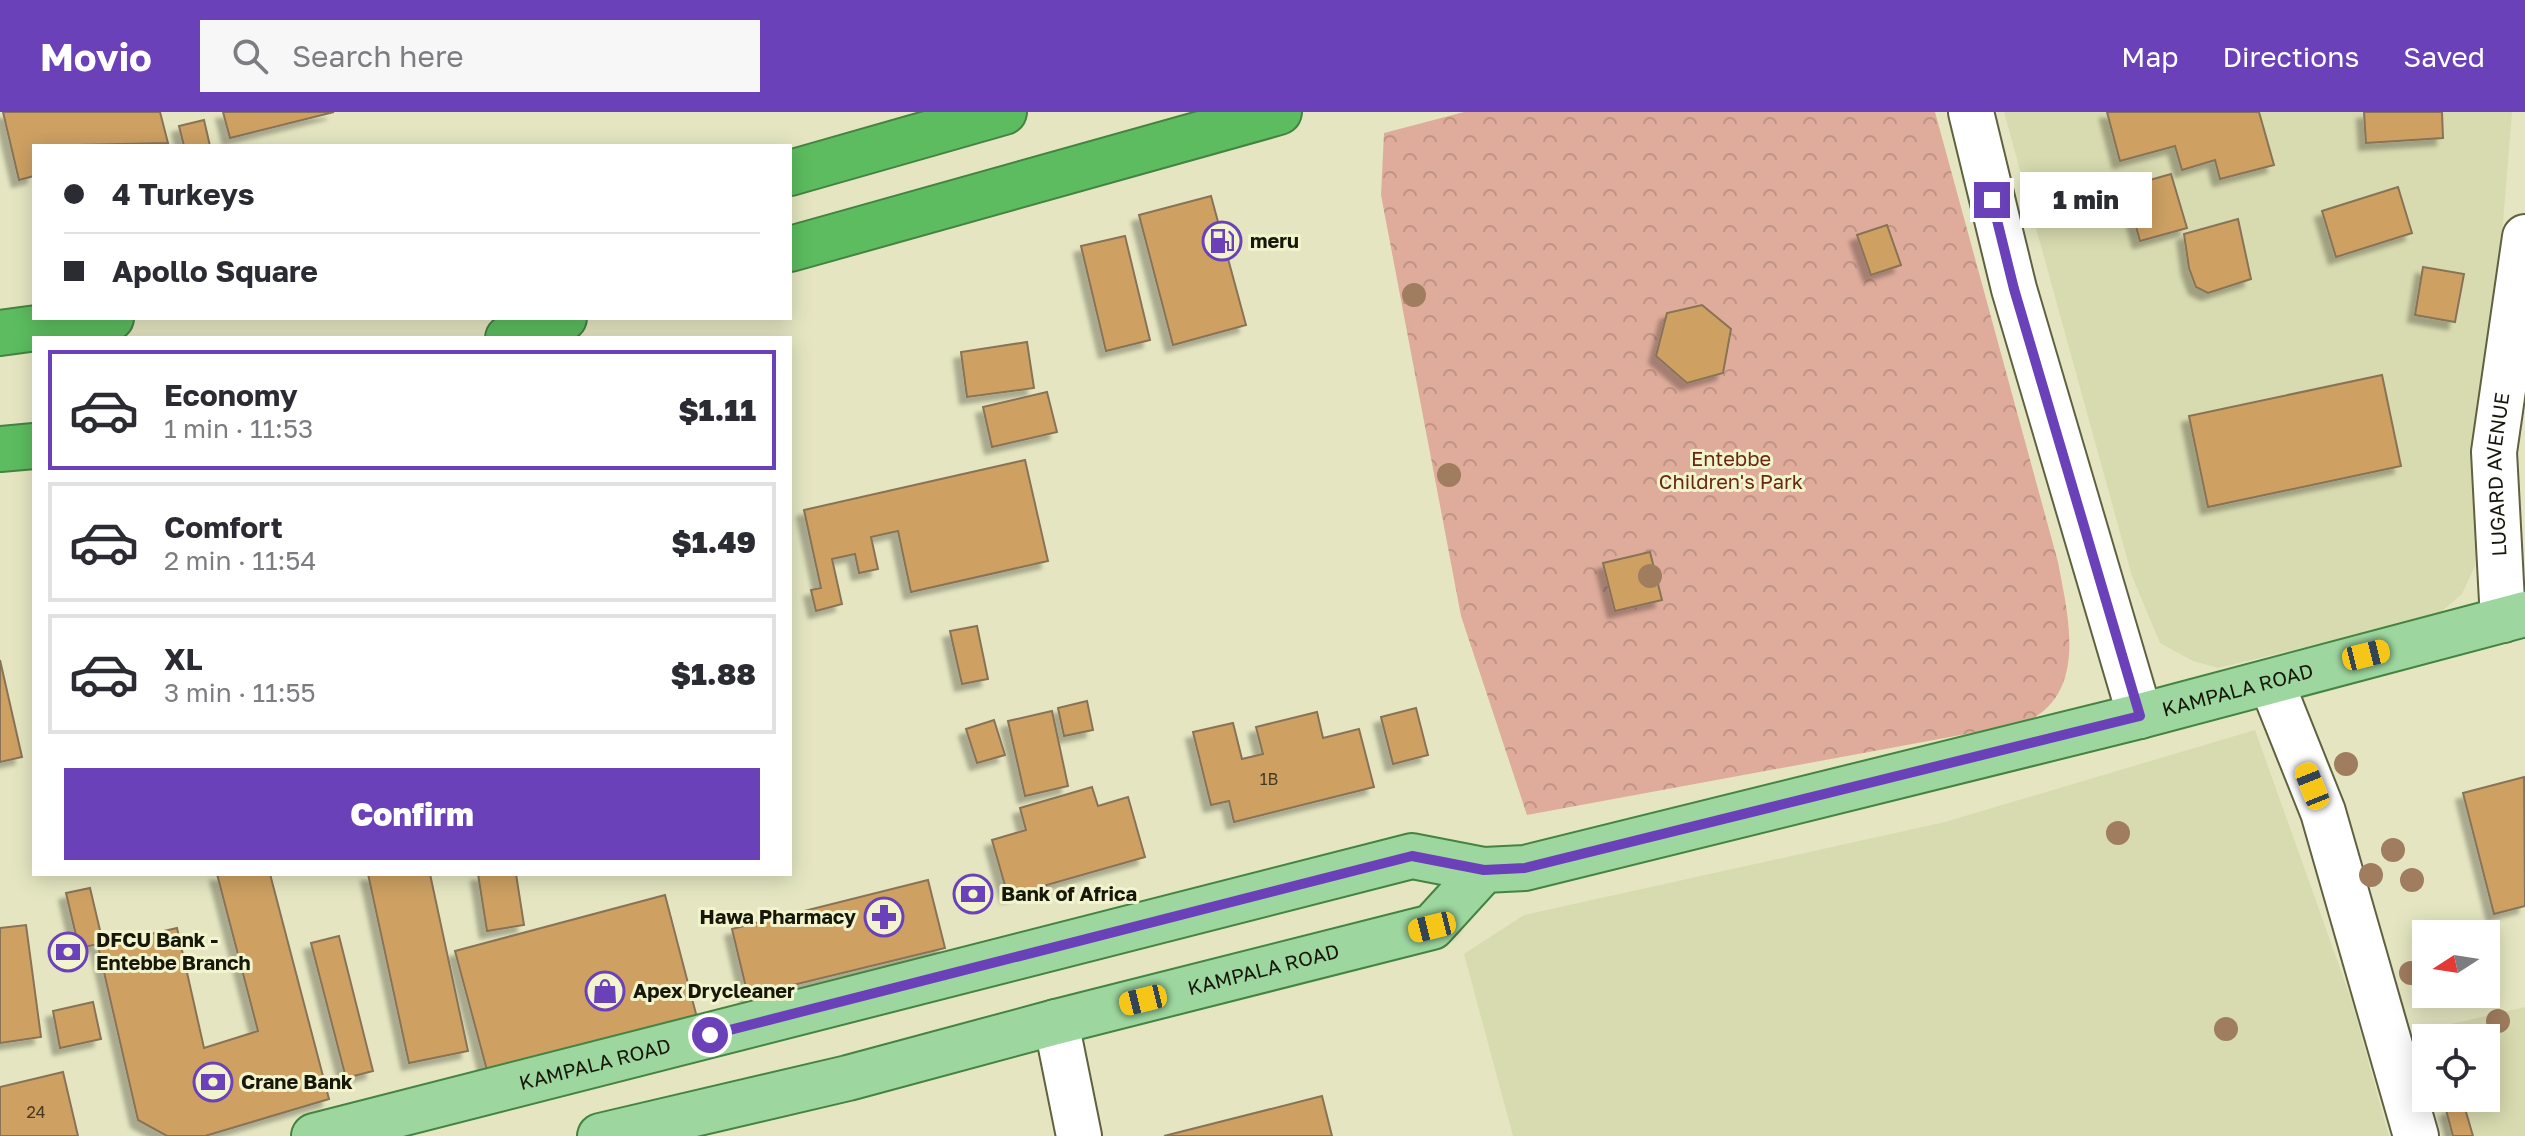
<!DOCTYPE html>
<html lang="en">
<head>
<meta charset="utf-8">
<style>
  body { margin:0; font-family:"Golos Text",sans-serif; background:#f7f7f7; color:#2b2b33; height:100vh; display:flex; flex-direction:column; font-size:30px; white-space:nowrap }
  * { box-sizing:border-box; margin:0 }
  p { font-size:26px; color:#7c7c81 }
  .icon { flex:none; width:44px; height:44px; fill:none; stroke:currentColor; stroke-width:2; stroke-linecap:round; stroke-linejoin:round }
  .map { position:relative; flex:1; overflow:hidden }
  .drawer { position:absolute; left:32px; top:224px; width:760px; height:540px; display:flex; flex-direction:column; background:#fff; border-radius:0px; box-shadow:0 4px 20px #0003 }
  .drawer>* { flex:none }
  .top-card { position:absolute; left:32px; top:32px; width:760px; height:176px; border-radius:0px; box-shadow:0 4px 20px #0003; display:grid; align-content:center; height:176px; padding:0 32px; background:#fff }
  .needle { width:52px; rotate:258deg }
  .buttons { position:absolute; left:2412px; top:808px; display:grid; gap:16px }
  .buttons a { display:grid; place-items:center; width:88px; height:88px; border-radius:0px; background:#fff; box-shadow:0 4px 20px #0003; font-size:40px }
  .end { position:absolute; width:36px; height:36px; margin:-18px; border:10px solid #6a41b9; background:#fff; box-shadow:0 0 0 4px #fff }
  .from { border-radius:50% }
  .bubble { position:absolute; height:56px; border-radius:0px; background:#fff; box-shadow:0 4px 20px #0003; font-size:26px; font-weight:800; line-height:56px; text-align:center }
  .car { position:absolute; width:24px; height:48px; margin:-24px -12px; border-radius:10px; box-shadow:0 0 6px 2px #0007; background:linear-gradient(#f5c518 24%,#345 0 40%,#f5c518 0 76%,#345 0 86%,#f5c518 0) }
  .top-card b { display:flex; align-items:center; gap:28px; height:76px; font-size:30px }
  .top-card b+b { border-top:2px solid #e1e1e2 }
  .top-card i { width:20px; height:20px; background:#2b2b33 }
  ul { padding:14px 0 0; list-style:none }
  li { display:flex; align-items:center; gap:24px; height:120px; margin:0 16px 12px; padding:0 16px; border:4px solid #e1e1e2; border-radius:0px }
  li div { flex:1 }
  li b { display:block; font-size:30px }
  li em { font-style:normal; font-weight:800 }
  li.selected { border-color:#6a41b9 }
  li>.icon { width:72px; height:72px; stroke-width:1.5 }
  .button { display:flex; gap:16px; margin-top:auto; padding:16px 32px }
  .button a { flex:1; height:92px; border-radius:0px; background:#6a41b9; color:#fff; font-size:32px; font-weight:800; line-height:92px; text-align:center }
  header { display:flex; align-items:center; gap:48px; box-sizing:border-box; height:112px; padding:0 40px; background:#6a41b9; color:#fff }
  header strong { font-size:38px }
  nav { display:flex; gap:44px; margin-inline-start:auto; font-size:28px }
  .search { width:560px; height:72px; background:#f7f7f7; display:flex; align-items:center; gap:20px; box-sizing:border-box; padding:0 28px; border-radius:0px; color:#7c7c81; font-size:30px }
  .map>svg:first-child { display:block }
</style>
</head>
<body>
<header>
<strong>Movio</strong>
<div class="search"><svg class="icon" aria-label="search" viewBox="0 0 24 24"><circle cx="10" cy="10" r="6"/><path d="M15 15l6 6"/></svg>Search here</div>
<nav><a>Map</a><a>Directions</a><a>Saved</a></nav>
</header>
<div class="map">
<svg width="2525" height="1024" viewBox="0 0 2525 1024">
  <defs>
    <pattern id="forest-crowns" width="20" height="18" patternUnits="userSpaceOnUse" patternTransform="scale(2)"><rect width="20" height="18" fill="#dfac9b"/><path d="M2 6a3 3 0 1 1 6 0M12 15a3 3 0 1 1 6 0" fill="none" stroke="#bf9384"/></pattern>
    <filter id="shadow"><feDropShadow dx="-7" dy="7" stdDeviation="2" flood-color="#0004"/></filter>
  </defs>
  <rect width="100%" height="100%" fill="#e5e6c1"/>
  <!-- built -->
  <g fill="#d8daaf">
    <polygon points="2004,0 2512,0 2475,454 2462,482 2436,504 2218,556 2193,549 2160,531 2132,464"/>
    <polygon points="2255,618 2351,887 2389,1024 1513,1024 1464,842 1524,803 1945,710"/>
    <polygon points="2525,895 2525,1024 2446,1024 2438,986 2486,986 2486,926 2427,926 2425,918"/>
  </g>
  <!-- forest -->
  <path fill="url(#forest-crowns)" d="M 1464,0 L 1935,0 L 2058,450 C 2067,499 2087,573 2035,605 C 2025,611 2010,613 1999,616 L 1527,703 L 1461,504 L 1381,83 L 1384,21 Z"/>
  <!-- building -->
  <g fill="#cea164" stroke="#887357" stroke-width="2" filter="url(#shadow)">
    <polygon points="3,0 160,0 168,31 34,34 34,64 19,68"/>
    <polygon points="223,0 334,0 230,26"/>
    <polygon points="2107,0 2259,0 2274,53 2220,67 2215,48 2182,58 2175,34 2120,49"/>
    <polygon points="2364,0 2442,0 2443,26 2366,31"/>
    <polygon points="204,8 210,34 184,34 179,14"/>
    <polygon points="2171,62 2187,116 2140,129 2125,75"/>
    <polygon points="2398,75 2412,121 2336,145 2322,99"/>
    <polygon points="1211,84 1246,213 1173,233 1139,103"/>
    <polygon points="2238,107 2251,167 2208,181 2196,175 2189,156 2184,122"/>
    <polygon points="1887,113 1901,153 1871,163 1857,123"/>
    <polygon points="1125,124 1150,228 1106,239 1081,134"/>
    <polygon points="2423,155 2464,162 2455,210 2415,203"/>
    <polygon points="1702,193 1731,217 1723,261 1687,271 1656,244 1667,201"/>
    <polygon points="1027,230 1034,276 967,285 961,240"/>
    <polygon points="2382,263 2401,354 2208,395 2189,304"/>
    <polygon points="1047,280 1057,320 992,335 983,295"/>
    <polygon points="1025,348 1048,449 911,480 898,419 871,425 878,457 859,461 855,442 832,447 842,492 816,499 811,478 821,476 804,398"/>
    <polygon points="1650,440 1662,488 1615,499 1603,451"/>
    <polygon points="977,514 988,567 962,572 950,519"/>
    <polygon points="0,548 22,645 0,650"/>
    <polygon points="1087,589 1093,618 1064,624 1058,596"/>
    <polygon points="1416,596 1428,643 1393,652 1381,605"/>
    <polygon points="1052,599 1068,674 1025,684 1008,609"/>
    <polygon points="1317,600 1323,626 1359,617 1374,675 1234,710 1229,689 1211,693 1193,620 1233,611 1242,647 1263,642 1256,615"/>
    <polygon points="994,608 1005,643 977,651 966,617"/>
    <polygon points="2524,665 2525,794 2494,802 2463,681"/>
    <polygon points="1092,675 1098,694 1128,685 1145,745 1008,784 992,728 1026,718 1020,696"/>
    <polygon points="217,762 270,762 329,987 205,1024 167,1024 138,1008 98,834 177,816 204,936 258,919"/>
    <polygon points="368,762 430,762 468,939 409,951"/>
    <polygon points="478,762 516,762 524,813 487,819"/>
    <polygon points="928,768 945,836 748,884 732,817"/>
    <polygon points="90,776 103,831 79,836 66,781"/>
    <polygon points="665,783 701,921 492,977 455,839"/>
    <polygon points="26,813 41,925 0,931 0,816"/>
    <polygon points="339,824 373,959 346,966 311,831"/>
    <polygon points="93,890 101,927 60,936 53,899"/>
    <polygon points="63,960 78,1024 0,1024 0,975"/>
    <polygon points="1322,984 1332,1024 1164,1024"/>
    <polygon points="2464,993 2473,1024 2453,1024 2446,998"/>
  </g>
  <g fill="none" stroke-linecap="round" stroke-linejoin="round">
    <defs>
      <g id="minor">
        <polyline points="1971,0 2014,177 2140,604"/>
        <path id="s1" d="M 2503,508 L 2494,340 L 2525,125"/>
        <polyline points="2271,570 2323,700 2416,1024"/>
        <polyline points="1056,910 1079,1024"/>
      </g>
      <g id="major">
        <path id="s2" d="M 314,1024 L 1412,744 L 1484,758 L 1525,756 L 2140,604 L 2525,502"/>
        <path id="s3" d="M 600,1024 L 848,966 L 1056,910 L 1432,815 L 1484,758"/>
      </g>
      <g id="highway">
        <polyline points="790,61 1004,0"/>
        <polyline points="790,137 1279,0"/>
        <polyline points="0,221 111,206"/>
        <polyline points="508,226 564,206"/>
        <polyline points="0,337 34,334"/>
      </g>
    </defs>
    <!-- minor casing -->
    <use href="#minor" stroke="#606141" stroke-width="48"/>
    <!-- major casing -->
    <use href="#major" stroke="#448341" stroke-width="48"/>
    <!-- highway casing -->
    <use href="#highway" stroke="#448341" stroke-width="48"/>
    <!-- minor -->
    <use href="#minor" stroke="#fff" stroke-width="44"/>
    <!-- major -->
    <use href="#major" stroke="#9dd79f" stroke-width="44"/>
    <!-- highway -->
    <use href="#highway" stroke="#5cbc5f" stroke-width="44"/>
  </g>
  <!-- trees -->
  <g fill="#a07d5f">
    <circle cx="1414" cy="183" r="12"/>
    <circle cx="1449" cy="363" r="12"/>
    <circle cx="1650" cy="464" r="12"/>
    <circle cx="2346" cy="652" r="12"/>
    <circle cx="2118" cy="721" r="12"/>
    <circle cx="2393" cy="738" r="12"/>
    <circle cx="2371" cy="763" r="12"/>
    <circle cx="2412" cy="768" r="12"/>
    <circle cx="2411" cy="861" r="12"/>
    <circle cx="2498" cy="909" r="12"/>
    <circle cx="2226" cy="917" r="12"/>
  </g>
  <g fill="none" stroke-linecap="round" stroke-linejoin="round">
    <!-- route -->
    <polyline stroke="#6a41b9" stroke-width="10" points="710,923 1412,744 1484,758 1525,756 2140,604 2014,177 1992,88"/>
  </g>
  <!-- icons -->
  <defs>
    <symbol id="fuel-ring" viewBox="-11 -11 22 22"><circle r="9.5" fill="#f2f4ce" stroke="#6a41b9" stroke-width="1.5"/><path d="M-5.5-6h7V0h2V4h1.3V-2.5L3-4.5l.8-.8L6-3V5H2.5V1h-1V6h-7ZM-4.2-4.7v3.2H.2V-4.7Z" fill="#6a41b9"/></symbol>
    <symbol id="bank-ring" viewBox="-11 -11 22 22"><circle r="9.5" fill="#f2f4ce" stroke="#6a41b9" stroke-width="1.5"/><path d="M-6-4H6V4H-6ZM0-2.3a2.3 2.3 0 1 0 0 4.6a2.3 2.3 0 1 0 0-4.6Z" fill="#6a41b9"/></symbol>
    <symbol id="pharmacy-ring" viewBox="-11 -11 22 22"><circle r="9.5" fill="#f2f4ce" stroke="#6a41b9" stroke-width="1.5"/><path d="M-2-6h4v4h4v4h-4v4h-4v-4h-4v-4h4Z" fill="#6a41b9"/></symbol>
    <symbol id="shop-ring" viewBox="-11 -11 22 22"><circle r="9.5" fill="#f2f4ce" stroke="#6a41b9" stroke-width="1.5"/><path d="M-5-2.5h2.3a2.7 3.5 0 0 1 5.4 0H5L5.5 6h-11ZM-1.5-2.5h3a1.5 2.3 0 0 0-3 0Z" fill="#6a41b9"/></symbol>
  </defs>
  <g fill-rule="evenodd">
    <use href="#fuel-ring" x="1200" y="107" width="44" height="44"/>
    <use href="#bank-ring" x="951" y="760" width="44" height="44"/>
    <use href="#pharmacy-ring" x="862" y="783" width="44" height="44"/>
    <use href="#bank-ring" x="46" y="818" width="44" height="44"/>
    <use href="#shop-ring" x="583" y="857" width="44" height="44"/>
    <use href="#bank-ring" x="191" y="948" width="44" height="44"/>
  </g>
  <g text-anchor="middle" stroke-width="6" stroke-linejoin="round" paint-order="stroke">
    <!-- number labels -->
    <g font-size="16" fill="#453a20">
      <text x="1269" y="673">1B</text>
      <text x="36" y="1006">24</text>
    </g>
    <!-- poi labels -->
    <g font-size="20" font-weight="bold" fill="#17180a" stroke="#f2f4ce" text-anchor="start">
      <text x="1250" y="136">meru</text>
      <text x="1001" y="789">Bank of Africa</text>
      <text x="856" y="812" text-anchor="end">Hawa Pharmacy</text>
      <text x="96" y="835">DFCU Bank -<tspan x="96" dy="23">Entebbe Branch</tspan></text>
      <text x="633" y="886">Apex Drycleaner</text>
      <text x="241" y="977">Crane Bank</text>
    </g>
    <!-- park labels -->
    <g font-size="20" fill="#68270f" stroke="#f2f4ce">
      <text x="1731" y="354">Entebbe<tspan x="1731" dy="23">Children's Park</tspan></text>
    </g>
    <!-- street labels -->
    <g font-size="20" fill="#17180a" stroke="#f2f4ce">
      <text dy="7" stroke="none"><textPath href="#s1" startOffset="146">LUGARD AVENUE</textPath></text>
      <text dy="7" stroke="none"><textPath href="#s2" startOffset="1982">KAMPALA ROAD</textPath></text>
      <text dy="7" stroke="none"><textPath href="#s3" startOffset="684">KAMPALA ROAD</textPath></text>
      <text dy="7" stroke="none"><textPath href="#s2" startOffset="290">KAMPALA ROAD</textPath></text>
    </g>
  </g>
</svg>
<div class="buttons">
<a><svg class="needle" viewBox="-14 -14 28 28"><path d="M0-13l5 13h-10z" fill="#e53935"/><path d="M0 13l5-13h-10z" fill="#7c7c81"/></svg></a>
<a><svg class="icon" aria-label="locate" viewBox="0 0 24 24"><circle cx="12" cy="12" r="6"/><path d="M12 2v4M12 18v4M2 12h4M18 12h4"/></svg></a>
</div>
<i class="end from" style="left:710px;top:923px"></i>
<i class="end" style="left:1992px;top:88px"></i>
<div class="bubble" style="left:2020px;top:60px;width:132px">1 min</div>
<i class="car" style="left:2366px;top:543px;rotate:76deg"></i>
<i class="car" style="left:2312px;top:674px;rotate:338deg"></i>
<i class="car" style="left:1432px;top:815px;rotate:256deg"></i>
<i class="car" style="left:1143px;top:888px;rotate:256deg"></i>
<div class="top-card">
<b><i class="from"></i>4 Turkeys</b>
<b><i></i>Apollo Square</b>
</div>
<section class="drawer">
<ul>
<li class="selected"><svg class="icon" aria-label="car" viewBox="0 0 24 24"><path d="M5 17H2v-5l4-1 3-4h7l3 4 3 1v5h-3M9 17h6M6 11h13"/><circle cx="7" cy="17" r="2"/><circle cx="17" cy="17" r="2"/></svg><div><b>Economy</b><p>1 min · 11:53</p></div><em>$1.11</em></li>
<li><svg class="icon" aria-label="car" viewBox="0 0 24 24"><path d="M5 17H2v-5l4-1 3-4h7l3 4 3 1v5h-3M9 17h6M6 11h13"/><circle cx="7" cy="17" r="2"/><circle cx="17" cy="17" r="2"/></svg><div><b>Comfort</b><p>2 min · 11:54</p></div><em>$1.49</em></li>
<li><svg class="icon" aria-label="car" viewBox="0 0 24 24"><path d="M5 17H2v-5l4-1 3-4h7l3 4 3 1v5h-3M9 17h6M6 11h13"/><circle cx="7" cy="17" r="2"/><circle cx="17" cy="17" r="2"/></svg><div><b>XL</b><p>3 min · 11:55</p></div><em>$1.88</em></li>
</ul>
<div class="button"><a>Confirm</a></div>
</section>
</div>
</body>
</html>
